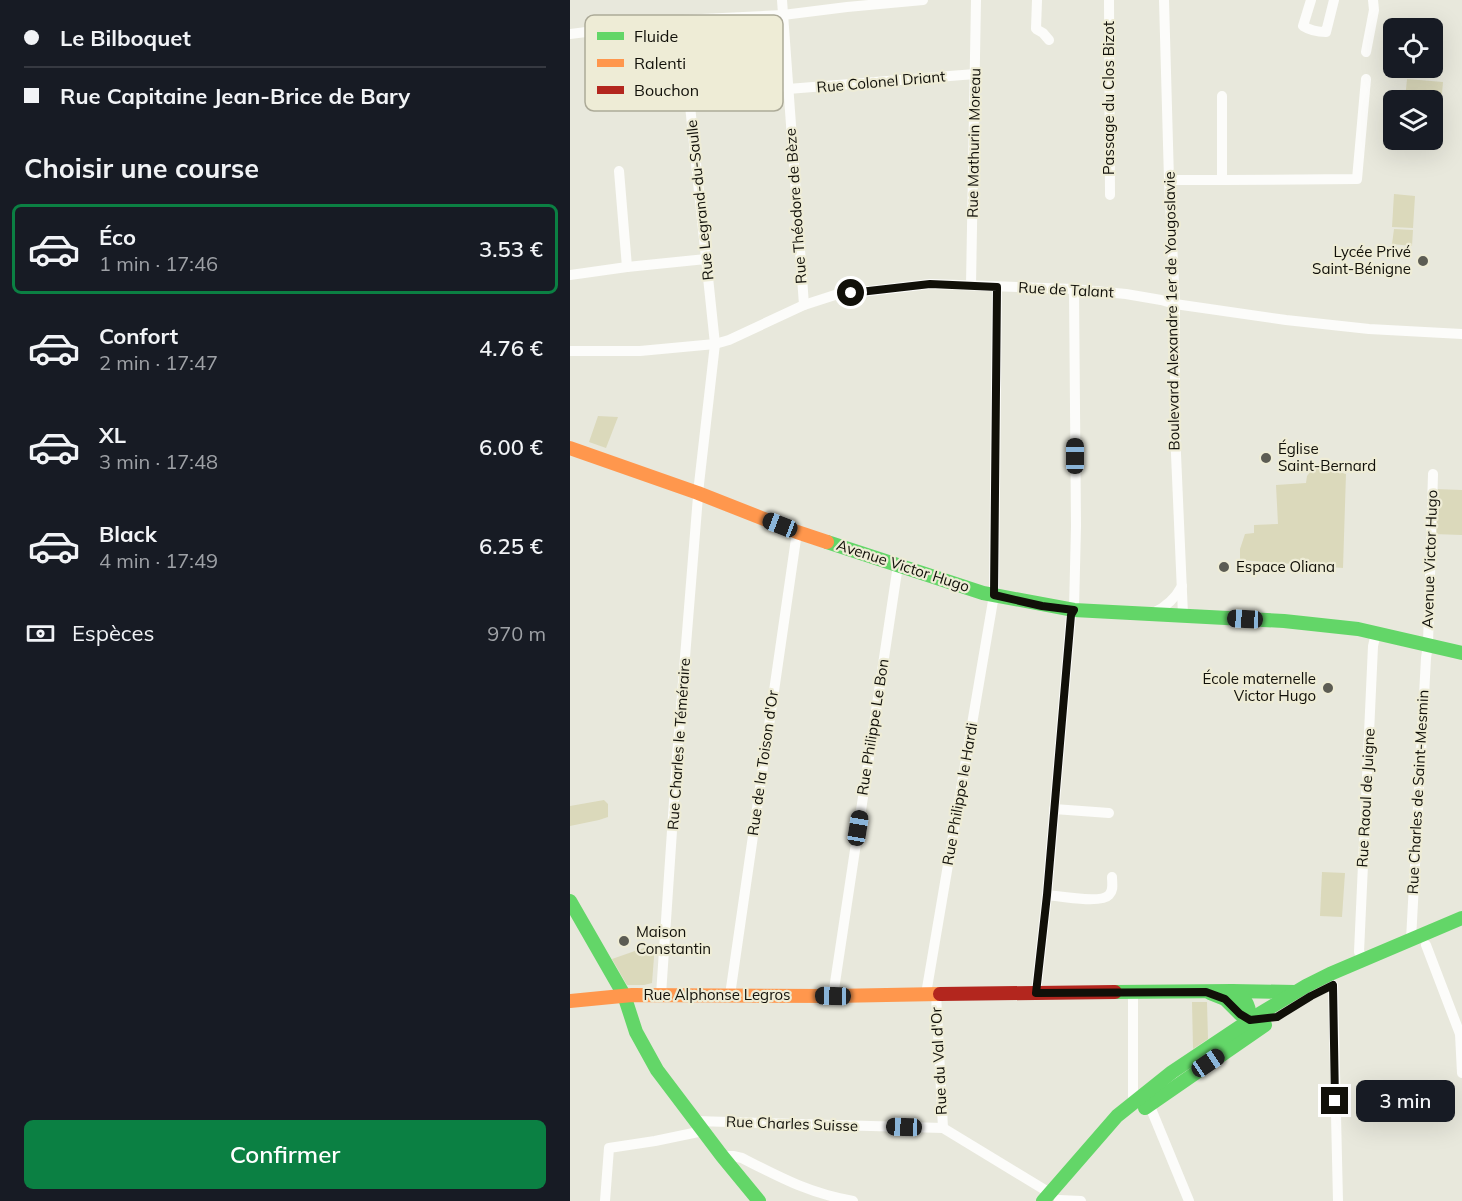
<!DOCTYPE html>
<html lang="fr">
<head>
<meta charset="utf-8">
<style>
  body { margin:0; font-family:Mulish,sans-serif; background:#242831; color:#f1f3f6; height:100vh; display:flex; flex-direction:column; font-size:22px; white-space:nowrap }
  * { box-sizing:border-box; margin:0 }
  p { font-size:20px; color:#9ea1a6 }
  .icon { flex:none; width:33px; height:33px; fill:none; stroke:currentColor; stroke-width:2; stroke-linecap:round; stroke-linejoin:round }
  .map { position:relative; flex:1; overflow:hidden }
  .side { display:flex; flex-direction:column; background:#171b24; width:570px }
  .side>* { flex:none }
  .banner { display:grid; align-content:center; height:132px; padding:0 24px; background:#171b24 }
  .controls { position:absolute; left:813px; top:18px; display:grid; gap:12px }
  .controls a { display:grid; place-items:center; width:60px; height:60px; border-radius:9px; background:#171b24; box-shadow:0 6px 24px #0002; font-size:30px }
  .end { position:absolute; width:27px; height:27px; margin:-14px; border:8px solid #111009; background:#fff; box-shadow:0 0 0 3px #fff }
  .from { border-radius:50% }
  .bubble { position:absolute; height:42px; border-radius:9px; background:#171b24; box-shadow:0 6px 24px #0002; font-size:20px; font-weight:600; line-height:42px; text-align:center }
  .car { position:absolute; width:18px; height:36px; margin:-18px -9px; border-radius:8px; box-shadow:0 0 4px 2px #0007; background:linear-gradient(#222 24%,#8ab4d8 0 40%,#222 0 76%,#8ab4d8 0 86%,#222 0) }
  .banner b { display:flex; align-items:center; gap:21px; height:57px; font-size:22px }
  .banner b+b { border-top:2px solid #363941 }
  .banner i { width:15px; height:15px; background:#f1f3f6 }
  ul { padding:0; list-style:none }
  li { display:flex; align-items:center; gap:18px; height:90px; margin:0 12px 9px; padding:0 12px; border:3px solid transparent; border-radius:9px }
  li div { flex:1 }
  li b { display:block; font-size:22px }
  li em { font-style:normal; font-weight:600 }
  li.on { border-color:#0b8043 }
  li>.icon { width:54px; height:54px; stroke-width:1.5 }
  h2 { padding:0 24px; font-size:27px; line-height:72px }
  .pay { display:flex; align-items:center; gap:15px; height:66px; padding:0 24px; font-size:22px }
  .pay p { margin-inline-start:auto }
  .action { display:flex; gap:12px; margin-top:auto; padding:12px 24px }
  .action a { flex:1; height:69px; border-radius:9px; background:#0b8043; color:#fff; font-size:24px; font-weight:600; line-height:69px; text-align:center }
  main { display:flex; flex:1; min-height:0 }
  .map>svg:first-child { display:block }
</style>
</head>
<body>
<main>
<section class="side">
<div class="banner">
<b><i class="from"></i>Le Bilboquet</b>
<b><i></i>Rue Capitaine Jean-Brice de Bary</b>
</div>
<h2>Choisir une course</h2>
<ul>
<li class="on"><svg class="icon" aria-label="car" viewBox="0 0 24 24"><path d="M5 17H2v-5l4-1 3-4h7l3 4 3 1v5h-3M9 17h6M6 11h13"/><circle cx="7" cy="17" r="2"/><circle cx="17" cy="17" r="2"/></svg><div><b>Éco</b><p>1 min · 17:46</p></div><em>3.53 €</em></li>
<li><svg class="icon" aria-label="car" viewBox="0 0 24 24"><path d="M5 17H2v-5l4-1 3-4h7l3 4 3 1v5h-3M9 17h6M6 11h13"/><circle cx="7" cy="17" r="2"/><circle cx="17" cy="17" r="2"/></svg><div><b>Confort</b><p>2 min · 17:47</p></div><em>4.76 €</em></li>
<li><svg class="icon" aria-label="car" viewBox="0 0 24 24"><path d="M5 17H2v-5l4-1 3-4h7l3 4 3 1v5h-3M9 17h6M6 11h13"/><circle cx="7" cy="17" r="2"/><circle cx="17" cy="17" r="2"/></svg><div><b>XL</b><p>3 min · 17:48</p></div><em>6.00 €</em></li>
<li><svg class="icon" aria-label="car" viewBox="0 0 24 24"><path d="M5 17H2v-5l4-1 3-4h7l3 4 3 1v5h-3M9 17h6M6 11h13"/><circle cx="7" cy="17" r="2"/><circle cx="17" cy="17" r="2"/></svg><div><b>Black</b><p>4 min · 17:49</p></div><em>6.25 €</em></li>
</ul>
<div class="pay"><svg class="icon" aria-label="cash" viewBox="0 0 24 24"><path d="M3 7h18v10H3z"/><circle cx="12" cy="12" r="2"/></svg>Espèces<p>970 m</p></div>
<div class="action"><a>Confirmer</a></div>
</section>
<div class="map">
<svg width="892" height="1201" viewBox="0 0 892 1201">
  <rect width="100%" height="100%" fill="#e8e8dc"/>
  <!-- green -->
  <g fill="#dbd9bb">
    <polygon points="837,79 873,82 868,139 863,139 862,100 835,100"/>
    <polygon points="824,194 845,196 843,228 822,227"/>
    <polygon points="824,229 843,230 842,246 822,244"/>
    <polygon points="28,416 48,417 36,448 19,442"/>
    <polygon points="744,467 754,468 776,474 773,568 670,560 670,549 675,534 684,533 684,525 708,524 706,485 736,483 737,476"/>
    <polygon points="865,489 892,490 892,535 863,534"/>
    <polygon points="34,800 38,804 38,817 29,820 0,826 0,806"/>
    <polygon points="752,872 775,873 772,917 750,916"/>
    <polygon points="85,944 82,983 74,985 57,985 42,959"/>
    <polygon points="622,1002 637,1002 638,1039 623,1049"/>
  </g>
  <g fill="none" stroke-linecap="round" stroke-linejoin="round">
    <!-- street -->
    <g stroke="#fcfcfa" stroke-width="10">
      <polyline points="212,0 234,305"/>
      <polyline points="467,0 466,29 473,33 479,40"/>
      <polyline points="539,0 540,195"/>
      <polyline points="594,0 599,180 605,304 605,431 613,615"/>
      <path d="M 741,0 L 733,26 C 741,31 747,32 756,32 L 764,0"/>
      <polyline points="0,34 111,20 213,15 277,7 353,0"/>
      <polyline points="796,52 804,10 803,0"/>
      <polyline points="218,89 405,74"/>
      <polyline points="49,171 57,267"/>
      <polyline points="599,180 652,180 652,96"/>
      <polyline points="652,180 787,179 796,79"/>
      <polyline points="0,275 57,267 136,259"/>
      <polyline points="401,285 406,0"/>
      <polyline points="0,351 70,351 145,344 159,340 234,305 265,295 360,284 504,289 556,294 591,300 605,304 716,320 799,329 892,334"/>
      <path d="M 583,613 C 596,607 605,599 612,586"/>
      <polyline points="484,809 539,813"/>
      <path d="M 477,895 C 488,896 531,904 539,895 C 544,890 542,884 542,877"/>
      <polyline points="841,940 856,658 858,644 863,474"/>
      <polyline points="856,945 890,1034 892,1073"/>
      <polyline points="795,960 789,952 803,646 806,633"/>
      <polyline points="763,985 768,1201"/>
      <polyline points="563,992 563,1102"/>
      <polyline points="466,993 477,895 501,615 504,610 506,526 504,289"/>
      <polyline points="356,994 424,595 427,287"/>
      <polyline points="366,994 373,1128"/>
      <polyline points="91,995 107,756 129,484 145,344 111,20"/>
      <polyline points="160,995 227,532"/>
      <polyline points="263,996 328,565"/>
      <polyline points="579,1104 619,1201"/>
      <polyline points="125,1121 373,1128 480,1193"/>
      <path d="M 152,1156 L 163,1156 L 172,1158 C 211,1178 239,1193 283,1201"/>
      <polyline points="489,1200 511,1201"/>
      <polyline points="35,1201 39,1148 85,1141 133,1131"/>
    </g>
    <!-- fast -->
    <g stroke="#63d668" stroke-width="14">
      <polyline points="257,542 413,593 504,610 714,621 788,629 892,653"/>
      <polyline points="0,901 54,995 66,1032 87,1070 152,1156 189,1201"/>
      <polyline points="545,992 662,991 725,992"/>
      <path d="M 640,993 L 655,999 L 670,1014 L 680,1020 C 680,1006 676,996 662,991"/>
      <polyline points="575,1108 695,1025"/>
      <polyline points="473,1201 547,1116 602,1072 686,1016 736,986 760,974 892,918"/>
    </g>
    <!-- slow -->
    <g stroke="#ff974d" stroke-width="14">
      <polyline points="0,448 128,493 227,532 257,542"/>
      <polyline points="0,1001 62,995 263,996 370,994"/>
    </g>
    <!-- jam -->
    <polyline stroke="#b3261e" stroke-width="14" points="370,994 545,992"/>
  </g>
  <g fill="none" stroke-linecap="round" stroke-linejoin="round">
    <!-- route -->
    <polyline stroke="#111009" stroke-width="8" points="281,293 360,284 427,287 424,595 472,606 504,610 501,615 477,895 466,993 636,992 655,999 670,1014 680,1020 707,1017 741,996 763,985 765,1101"/>
  </g>
  <!-- markers -->
  <g fill="#5c5c53" stroke="#eeecd6" stroke-width="2">
    <circle cx="853" cy="261" r="6"/>
    <circle cx="696" cy="458" r="6"/>
    <circle cx="654" cy="567" r="6"/>
    <circle cx="758" cy="688" r="6"/>
    <circle cx="54" cy="941" r="6"/>
  </g>
  <g text-anchor="middle" stroke-width="4.5" stroke-linejoin="round" paint-order="stroke">
    <!-- street labels -->
    <g font-size="15" fill="#111009" stroke="#eeecd6">
      <text transform="translate(311 82) rotate(-5)" y="5">Rue Colonel Driant</text>
      <text transform="translate(539 98) rotate(-90)" y="5">Passage du Clos Bizot</text>
      <text transform="translate(404 143) rotate(-89)" y="5">Rue Mathurin Moreau</text>
      <text transform="translate(130 200) rotate(-96)" y="5">Rue Legrand-du-Saulle</text>
      <text transform="translate(226 206) rotate(-94)" y="5">Rue Théodore de Bèze</text>
      <text transform="translate(496 290) rotate(3)" y="5">Rue de Talant</text>
      <text transform="translate(602 311) rotate(-91)" y="5">Boulevard Alexandre 1er de Yougoslavie</text>
      <text transform="translate(860 559) rotate(-88)" y="5">Avenue Victor Hugo</text>
      <text transform="translate(333 566) rotate(18)" y="5">Avenue Victor Hugo</text>
      <text transform="translate(303 727) rotate(-81)" y="5">Rue Philippe Le Bon</text>
      <text transform="translate(109 744) rotate(-86)" y="5">Rue Charles le Téméraire</text>
      <text transform="translate(193 763) rotate(-82)" y="5">Rue de la Toison d'Or</text>
      <text transform="translate(848 792) rotate(-87)" y="5">Rue Charles de Saint-Mesmin</text>
      <text transform="translate(390 794) rotate(-80)" y="5">Rue Philippe le Hardi</text>
      <text transform="translate(796 798) rotate(-87)" y="5">Rue Raoul de Juigne</text>
      <text x="147" y="1000">Rue Alphonse Legros</text>
      <text transform="translate(369 1061) rotate(-93)" y="5">Rue du Val d'Or</text>
      <text transform="translate(222 1124) rotate(2)" y="5">Rue Charles Suisse</text>
    </g>
    <!-- poi labels -->
    <g font-size="15" fill="#111009" stroke="#eeecd6" text-anchor="start">
      <text x="841" y="257" text-anchor="end">Lycée Privé<tspan x="841" dy="17">Saint-Bénigne</tspan></text>
      <text x="708" y="454">Église<tspan x="708" dy="17">Saint-Bernard</tspan></text>
      <text x="666" y="572">Espace Oliana</text>
      <text x="746" y="684" text-anchor="end">École maternelle<tspan x="746" dy="17">Victor Hugo</tspan></text>
      <text x="66" y="937">Maison<tspan x="66" dy="17">Constantin</tspan></text>
    </g>
  </g>
  <!-- legend -->
  <rect x="15" y="15" width="198" height="96" rx="9" fill="#eeecd6" stroke="#acaa98" stroke-width="1.5"/>
  <rect x="27" y="32" width="27" height="8" fill="#63d668"/>
  <rect x="27" y="59" width="27" height="8" fill="#ff974d"/>
  <rect x="27" y="86" width="27" height="8" fill="#b3261e"/>
  <g font-size="16" fill="#111009">
    <text x="64" y="42">Fluide</text>
    <text x="64" y="69">Ralenti</text>
    <text x="64" y="96">Bouchon</text>
  </g>
</svg>
<div class="controls">
<a><svg class="icon" aria-label="locate" viewBox="0 0 24 24"><circle cx="12" cy="12" r="6"/><path d="M12 2v4M12 18v4M2 12h4M18 12h4"/></svg></a>
<a><svg class="icon" aria-label="layers" viewBox="0 0 24 24"><path d="M12 4l9 5-9 5-9-5zM3 14l9 5 9-5"/></svg></a>
</div>
<i class="end from" style="left:281px;top:293px"></i>
<i class="end" style="left:765px;top:1101px"></i>
<div class="bubble" style="left:786px;top:1080px;width:99px">3 min</div>
<i class="car" style="left:505px;top:456px;rotate:0deg"></i>
<i class="car" style="left:210px;top:525px;rotate:291deg"></i>
<i class="car" style="left:675px;top:619px;rotate:273deg"></i>
<i class="car" style="left:288px;top:828px;rotate:9deg"></i>
<i class="car" style="left:263px;top:996px;rotate:271deg"></i>
<i class="car" style="left:638px;top:1063px;rotate:56deg"></i>
<i class="car" style="left:334px;top:1127px;rotate:272deg"></i>
</div>
</main>
</body>
</html>
